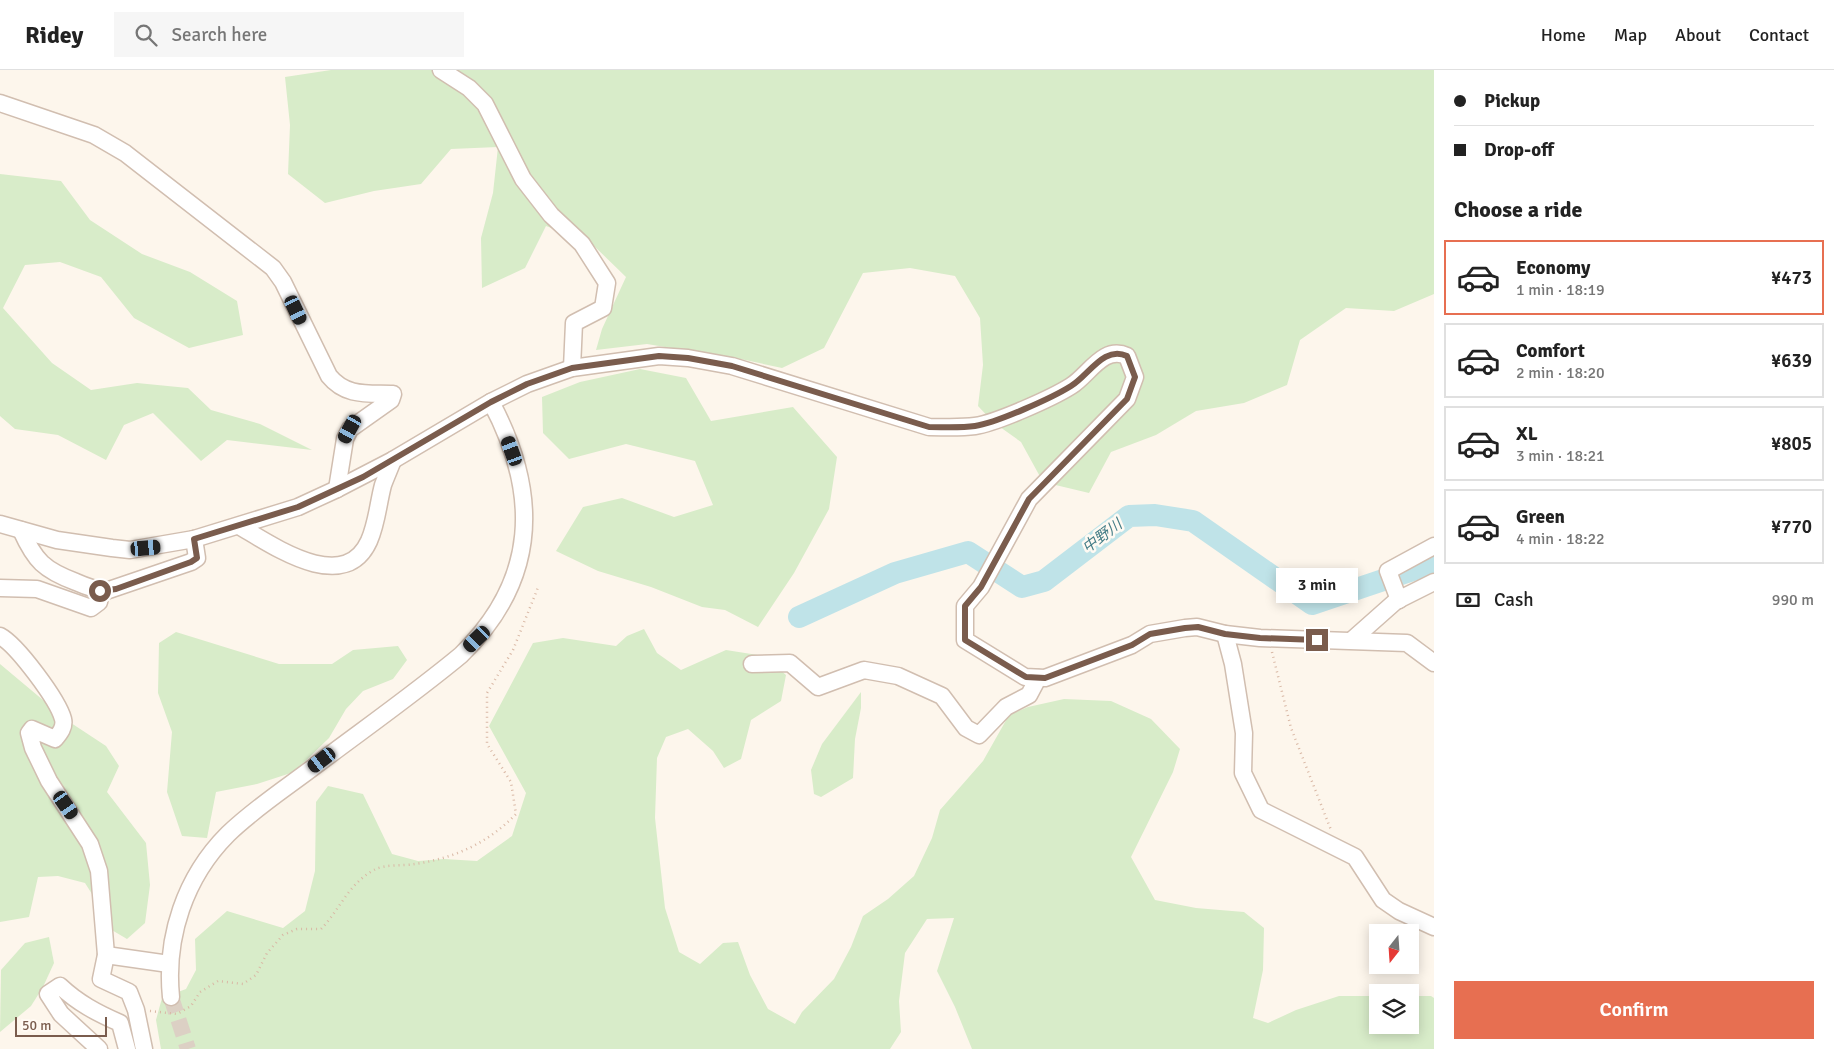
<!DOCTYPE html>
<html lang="en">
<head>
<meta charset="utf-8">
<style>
  body { margin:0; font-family:Signika,"Noto Sans JP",sans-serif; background:#f6f6f6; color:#222; height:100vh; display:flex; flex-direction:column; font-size:19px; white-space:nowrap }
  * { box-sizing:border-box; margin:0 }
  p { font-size:16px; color:#767676 }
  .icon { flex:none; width:28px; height:28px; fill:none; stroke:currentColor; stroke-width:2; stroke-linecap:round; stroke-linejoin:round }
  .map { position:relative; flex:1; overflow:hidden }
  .sheet { display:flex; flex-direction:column; background:#fff; width:400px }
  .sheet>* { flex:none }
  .guide { display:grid; align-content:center; height:110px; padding:0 20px; background:#fff }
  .needle { width:32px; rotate:197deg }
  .buttons { position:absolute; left:1369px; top:854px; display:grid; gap:10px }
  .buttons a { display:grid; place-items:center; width:50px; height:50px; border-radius:0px; background:#fff; box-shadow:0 2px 12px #0003; font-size:25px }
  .scale { position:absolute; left:15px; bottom:12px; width:92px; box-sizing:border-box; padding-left:5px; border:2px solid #7a5c4d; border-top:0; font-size:14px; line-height:18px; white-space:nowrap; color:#7a5c4d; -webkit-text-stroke:4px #fffaf3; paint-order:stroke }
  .end { position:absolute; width:22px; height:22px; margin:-11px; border:6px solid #7a5c4d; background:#fff; box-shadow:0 0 0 2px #fff }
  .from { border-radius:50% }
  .bubble { position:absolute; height:35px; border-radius:0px; background:#fff; box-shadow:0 2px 12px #0003; font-size:16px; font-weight:600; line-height:35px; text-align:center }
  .car { position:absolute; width:15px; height:30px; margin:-15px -8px; border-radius:6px; box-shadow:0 0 4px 1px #0007; background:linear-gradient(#222 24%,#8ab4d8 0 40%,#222 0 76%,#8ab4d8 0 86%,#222 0) }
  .guide b { display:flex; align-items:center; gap:18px; height:48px; font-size:19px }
  .guide b+b { border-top:1px solid #e0e0e0 }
  .guide i { width:12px; height:12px; background:#222 }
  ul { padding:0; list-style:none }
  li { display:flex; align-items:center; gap:15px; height:75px; margin:0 10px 8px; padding:0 10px; border:2px solid #e0e0e0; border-radius:0px }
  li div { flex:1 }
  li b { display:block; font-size:19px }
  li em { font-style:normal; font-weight:600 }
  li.selected { border-color:#e76f51 }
  li>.icon { width:45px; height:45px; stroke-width:1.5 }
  h2 { padding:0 20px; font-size:22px; line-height:60px }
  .pay { display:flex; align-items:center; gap:12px; height:55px; padding:0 20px; font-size:19px }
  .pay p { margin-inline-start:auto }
  .cta { display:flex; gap:10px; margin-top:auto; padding:10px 20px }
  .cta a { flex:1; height:58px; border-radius:0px; background:#e76f51; color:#fff; font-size:20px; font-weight:600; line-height:58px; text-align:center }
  header { display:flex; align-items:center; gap:30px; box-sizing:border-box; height:70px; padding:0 25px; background:#fff; border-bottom:1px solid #e0e0e0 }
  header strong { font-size:24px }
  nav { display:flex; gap:28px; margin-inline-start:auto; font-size:18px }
  .search { width:350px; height:45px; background:#f6f6f6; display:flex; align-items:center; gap:12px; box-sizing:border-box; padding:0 18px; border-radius:0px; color:#767676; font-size:19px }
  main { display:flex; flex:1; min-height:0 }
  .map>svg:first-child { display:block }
</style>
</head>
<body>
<header>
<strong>Ridey</strong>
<div class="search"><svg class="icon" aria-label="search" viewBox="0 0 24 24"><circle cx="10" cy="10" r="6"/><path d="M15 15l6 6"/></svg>Search here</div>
<nav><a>Home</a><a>Map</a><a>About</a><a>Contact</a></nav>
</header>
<main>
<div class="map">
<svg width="1434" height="979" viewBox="0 0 1434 979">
  <rect width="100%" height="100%" fill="#fdf6ec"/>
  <!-- green -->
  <g fill="#d8ecc9">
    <polygon points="331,0 1434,0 1434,224 1394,241 1346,238 1300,270 1287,315 1244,333 1196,341 1156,365 1111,382 1089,423 1043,412 1021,372 993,352 978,336 983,295 980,248 955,206 910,198 863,203 824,278 782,298 736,288 714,290 677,279 647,274 596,280 602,259 626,207 591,173 546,156 525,198 482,218 481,168 493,123 498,77 451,79 421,114 374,121 325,133 288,104 290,55 285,7"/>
    <polygon points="0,104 61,111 90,150 142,184 190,202 237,231 243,265 189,278 134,248 101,207 60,192 25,195 3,238 52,293 91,320 137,313 188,318 211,340 260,354 312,380 227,370 201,391 153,343 124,355 106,390 58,365 15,359 0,346"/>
    <polygon points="640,299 686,308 711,351 793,337 837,387 829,439 794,503 758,557 725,540 702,537 651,517 598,501 556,481 583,437 622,428 674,447 713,435 695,391 626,374 569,389 543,363 542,327 580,312"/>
    <polygon points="644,559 657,583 681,600 726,580 764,586 786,605 781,631 751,650 741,689 724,698 713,681 688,659 666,667 657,688 655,748 665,838 679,882 700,894 723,873 738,872 750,905 768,939 795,954 802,942 834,909 851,877 863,846 888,829 914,806 932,768 940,740 983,691 1009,645 1028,637 1064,629 1111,631 1151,649 1180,679 1173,702 1131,787 1155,830 1196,838 1244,842 1264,858 1263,900 1253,948 1268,953 1296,940 1339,926 1377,926 1378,955 1410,955 1410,926 1431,926 1434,928 1434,979 972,979 955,937 937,901 954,848 927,849 905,883 899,931 901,962 890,979 161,979 156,950 162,928 186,919 196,900 195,869 227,841 283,858 305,841 315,801 316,732 328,716 363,724 392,784 418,791 444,789 477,791 512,766 526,723 489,656 533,573 563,568 616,576 627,566"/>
    <polygon points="176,562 279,594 332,594 353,580 398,576 407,590 393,609 363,621 346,639 329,668 294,702 257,714 216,722 207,768 182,766 167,722 172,662 158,623 159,573"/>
    <polygon points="0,594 68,651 106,676 119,696 107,722 146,773 150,815 145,853 127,869 105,856 99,835 85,813 58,806 38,807 29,847 0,852"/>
    <polygon points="861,622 861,638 855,669 853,708 821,727 814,724 811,700 822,674"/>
    <polygon points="49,867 54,893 43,917 31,936 0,962 1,900 25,873"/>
  </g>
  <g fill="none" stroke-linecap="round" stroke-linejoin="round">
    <!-- river -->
    <polyline stroke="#bfe3e8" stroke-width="22" points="799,547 895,503 968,482 1022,517 1044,511 1129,446 1155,445 1193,451 1312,534 1434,493"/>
    <!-- minor-tunnel -->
    <polyline stroke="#dcd0c4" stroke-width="16" stroke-dasharray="16 8" stroke-linecap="butt" points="171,927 188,979"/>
    <defs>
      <g id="minor">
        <polyline points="441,0 469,18 485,34 523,109 551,145 582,174 607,213 603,238 574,253 572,298"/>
        <path d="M 0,33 L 94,65 L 125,83 L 273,198 L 283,212 L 329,306 C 346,327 368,323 393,324 L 391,330 L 350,359 L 345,369 L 337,419"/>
        <path d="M 0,454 L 57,470 L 112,478 L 130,480 L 194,469 L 298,437 L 337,419 L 393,390 L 491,332 L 527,314 L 572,298 L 659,286 L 688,288 L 732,296 L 929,357 C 945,357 960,358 975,356 C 996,353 1052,328 1071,316 C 1089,305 1103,275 1127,286 L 1135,307 L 1127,329 L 1029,429 L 981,517 L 965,536 L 965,570 L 1025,607 L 1045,608 L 1132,575 L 1150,564 L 1185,558 L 1197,557 L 1225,564 L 1260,568 L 1407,573 L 1434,593"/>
        <path d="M 239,456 C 272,475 344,526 369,471 C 377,453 378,434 383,415 C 386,407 390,398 393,390"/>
        <path d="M 21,460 C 35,491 44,500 76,512 C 85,516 95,520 106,521 L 191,492 L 197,488 L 194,469"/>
        <polyline points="0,518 37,519 91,538 99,532 101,521"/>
        <polyline points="1399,530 1388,501 1434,476"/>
        <polyline points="1225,564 1233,594 1244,663 1243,703 1261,740 1355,787 1383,830 1399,841 1434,857"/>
        <path d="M 0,566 C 17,575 58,630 63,649 C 65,657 60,663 55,669 L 32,659 L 29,663 L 33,678 L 49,711 L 90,774 L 99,801 L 106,885 L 101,909 L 129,922 L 136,940 L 144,979"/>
        <polyline points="1352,570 1396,531 1434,512"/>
        <polyline points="752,594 790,593 818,617 864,600 898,606 942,626 966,658 979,665 1006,637 1029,625 1038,608"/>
        <polyline points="106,885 169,894"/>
        <path d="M 171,927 C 165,867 185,807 228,764 C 255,738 286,718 315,696 C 364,659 414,624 461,585 C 538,510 540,424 491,332"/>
        <path d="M 99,979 L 61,944 L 48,924 L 60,916 C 78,933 97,943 120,953 L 127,979"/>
      </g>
    </defs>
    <!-- minor casing -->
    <use href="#minor" stroke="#d1beb0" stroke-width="19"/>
    <!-- path -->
    <g stroke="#d9b8a5" stroke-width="2.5" stroke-dasharray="1 4" stroke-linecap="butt">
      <polyline points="1272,582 1291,658 1331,760"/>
      <path d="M 150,941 L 177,944 L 191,936 L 200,922 L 218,911 L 243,914 L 256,905 L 267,883 L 283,865 L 297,859 L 321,859 C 339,841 348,814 374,800 C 384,794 403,796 415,794 C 455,788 488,773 516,744 L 511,712 L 487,674 L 487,623 L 513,580 L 539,515"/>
    </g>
    <!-- minor -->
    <use href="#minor" stroke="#fff" stroke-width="16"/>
  </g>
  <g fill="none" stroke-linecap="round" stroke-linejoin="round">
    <!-- route -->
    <path stroke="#7a5c4d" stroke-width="6" d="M 100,521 L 116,519 L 191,492 L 197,488 L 194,469 L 298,437 L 363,407 L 491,332 L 527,314 L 572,298 L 659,286 L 688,288 L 732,296 L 929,357 C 945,357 960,358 975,356 C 996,353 1052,328 1071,316 C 1089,305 1104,275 1127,286 L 1135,307 L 1127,329 L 1029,429 L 981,517 L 965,536 L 965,570 L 1026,607 L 1045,608 L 1132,575 L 1150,564 L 1185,558 L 1198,557 L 1225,564 L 1260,568 L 1317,570"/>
  </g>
  <g text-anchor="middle" stroke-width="5" stroke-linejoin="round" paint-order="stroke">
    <!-- water labels -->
    <g font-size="15" font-style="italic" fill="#437c86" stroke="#fffaf3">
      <text transform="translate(1102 466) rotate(-37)" y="5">中野川</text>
    </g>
  </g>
</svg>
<div class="buttons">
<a><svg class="needle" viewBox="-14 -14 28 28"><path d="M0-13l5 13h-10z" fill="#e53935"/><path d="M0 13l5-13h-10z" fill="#767676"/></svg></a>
<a><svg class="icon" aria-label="layers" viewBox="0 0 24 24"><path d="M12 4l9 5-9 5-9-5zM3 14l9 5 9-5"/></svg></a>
</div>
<div class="scale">50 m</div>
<i class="end from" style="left:100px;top:521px"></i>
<i class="end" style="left:1317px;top:570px"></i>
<div class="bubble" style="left:1276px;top:498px;width:82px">3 min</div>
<i class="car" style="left:296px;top:240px;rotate:155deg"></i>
<i class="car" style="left:350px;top:359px;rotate:209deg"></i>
<i class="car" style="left:512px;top:381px;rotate:340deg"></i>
<i class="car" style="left:146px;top:478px;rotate:85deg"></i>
<i class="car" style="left:477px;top:569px;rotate:226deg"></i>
<i class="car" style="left:322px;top:690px;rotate:233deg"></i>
<i class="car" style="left:66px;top:735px;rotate:145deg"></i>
</div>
<section class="sheet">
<div class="guide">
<b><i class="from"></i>Pickup</b>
<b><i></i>Drop-off</b>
</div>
<h2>Choose a ride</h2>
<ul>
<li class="selected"><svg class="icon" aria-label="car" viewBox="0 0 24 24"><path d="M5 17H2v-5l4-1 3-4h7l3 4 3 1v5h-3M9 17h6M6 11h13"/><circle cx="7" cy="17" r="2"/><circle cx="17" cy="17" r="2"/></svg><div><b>Economy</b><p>1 min · 18:19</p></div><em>¥473</em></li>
<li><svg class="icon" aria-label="car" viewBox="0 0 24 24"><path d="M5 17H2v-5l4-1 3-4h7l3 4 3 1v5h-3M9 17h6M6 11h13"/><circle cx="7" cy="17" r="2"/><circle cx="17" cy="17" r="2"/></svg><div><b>Comfort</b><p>2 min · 18:20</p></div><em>¥639</em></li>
<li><svg class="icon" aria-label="car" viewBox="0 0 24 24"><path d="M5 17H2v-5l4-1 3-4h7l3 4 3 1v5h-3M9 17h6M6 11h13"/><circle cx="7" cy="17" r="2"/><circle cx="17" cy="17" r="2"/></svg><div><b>XL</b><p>3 min · 18:21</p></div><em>¥805</em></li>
<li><svg class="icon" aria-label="car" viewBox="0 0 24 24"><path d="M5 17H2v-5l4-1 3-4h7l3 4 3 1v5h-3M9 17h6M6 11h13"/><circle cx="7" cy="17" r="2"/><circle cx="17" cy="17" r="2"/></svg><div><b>Green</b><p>4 min · 18:22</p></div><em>¥770</em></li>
</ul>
<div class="pay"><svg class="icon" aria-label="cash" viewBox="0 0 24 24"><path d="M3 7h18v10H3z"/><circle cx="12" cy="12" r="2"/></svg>Cash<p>990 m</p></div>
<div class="cta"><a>Confirm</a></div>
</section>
</main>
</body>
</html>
